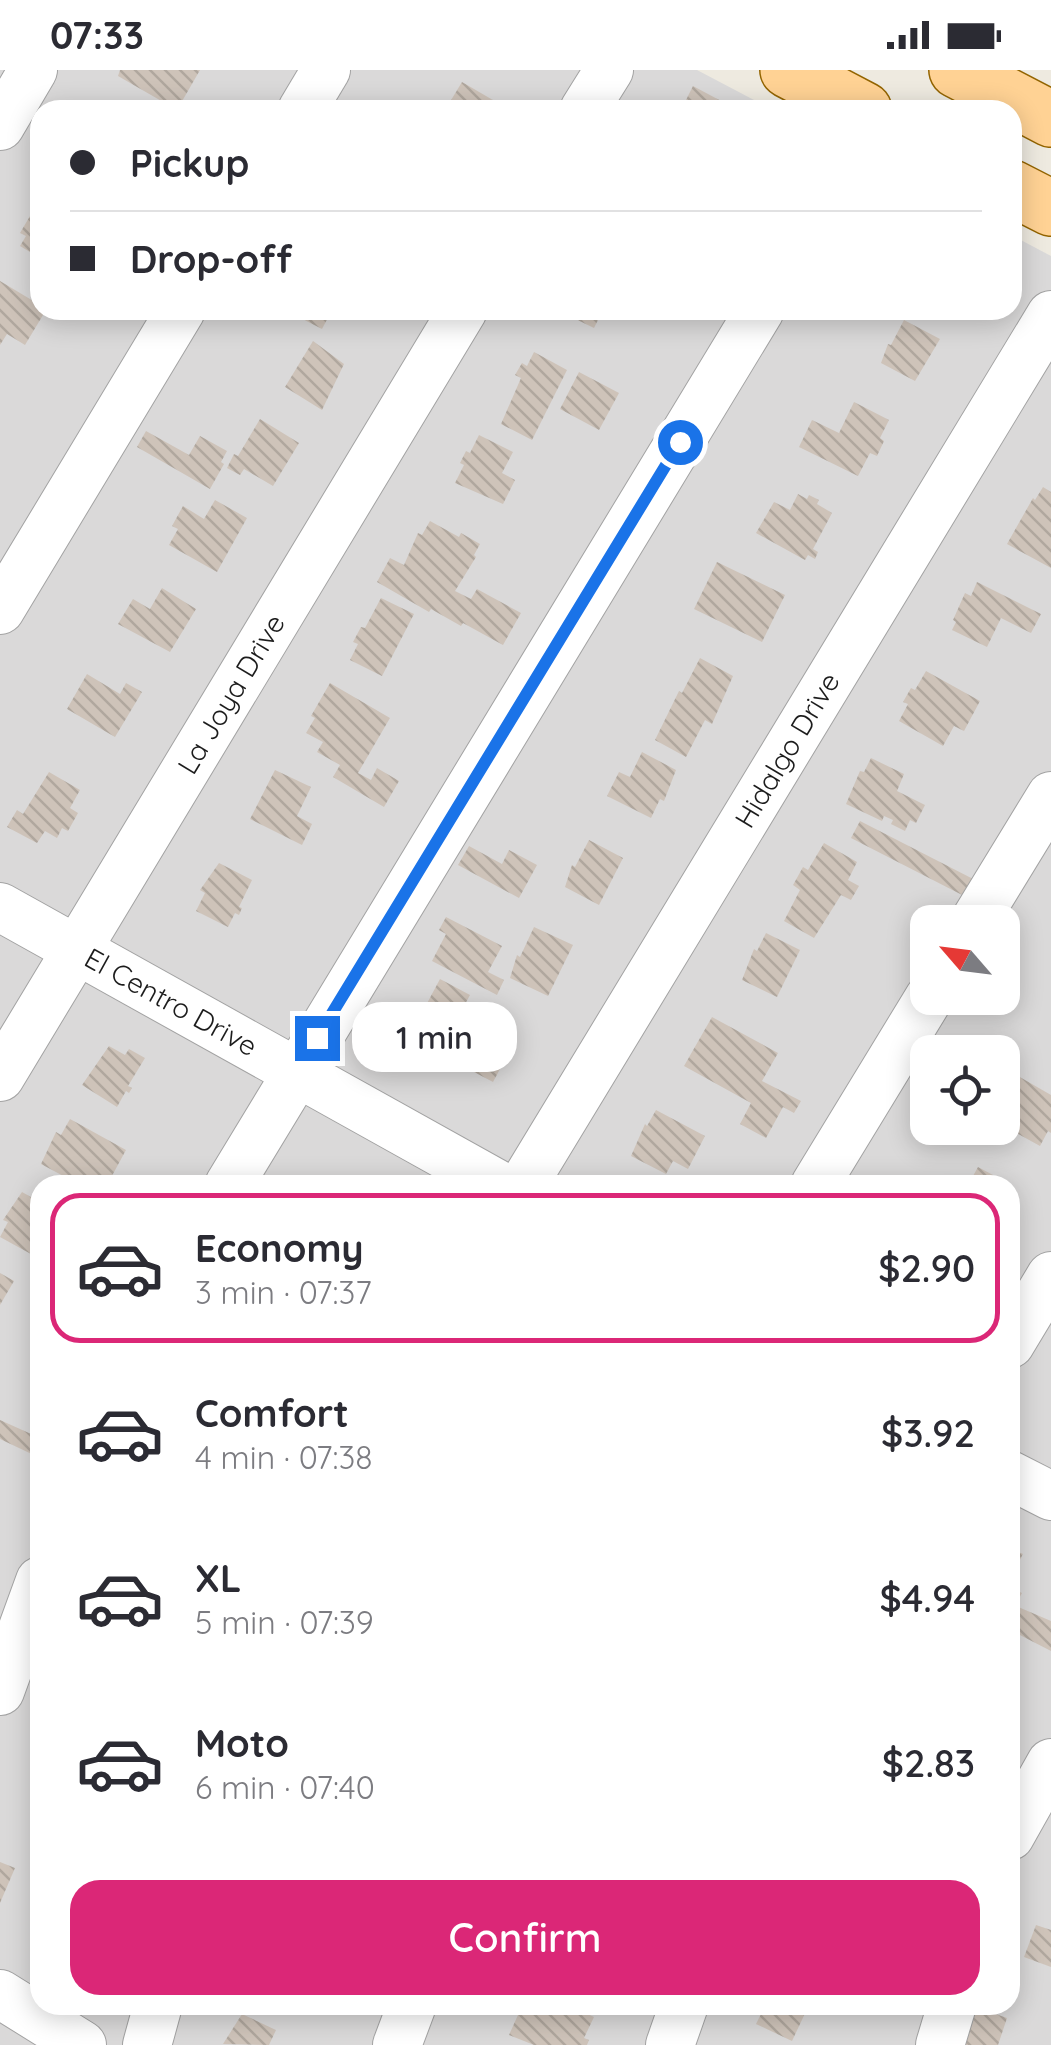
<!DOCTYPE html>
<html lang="en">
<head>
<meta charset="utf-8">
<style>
  body { margin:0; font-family:Quicksand,sans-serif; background:#f7f7f7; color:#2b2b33; height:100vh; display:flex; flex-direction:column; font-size:38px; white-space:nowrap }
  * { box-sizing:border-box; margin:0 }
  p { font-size:32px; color:#7c7c81 }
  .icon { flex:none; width:55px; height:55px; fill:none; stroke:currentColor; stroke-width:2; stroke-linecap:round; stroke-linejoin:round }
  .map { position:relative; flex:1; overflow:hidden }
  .drawer { position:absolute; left:30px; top:1105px; width:990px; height:840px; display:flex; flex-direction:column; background:#fff; border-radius:30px; box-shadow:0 5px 25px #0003 }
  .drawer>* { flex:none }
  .banner { position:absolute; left:30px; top:30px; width:992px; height:220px; border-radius:30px; box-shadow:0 5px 25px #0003; display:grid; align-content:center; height:220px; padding:0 40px; background:#fff }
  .needle { width:65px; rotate:298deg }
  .tools { position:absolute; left:910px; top:835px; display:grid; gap:20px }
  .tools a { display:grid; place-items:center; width:110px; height:110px; border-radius:20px; background:#fff; box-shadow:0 5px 25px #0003; font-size:50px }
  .end { position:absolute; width:45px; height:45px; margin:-22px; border:12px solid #1a73e8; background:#fff; box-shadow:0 0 0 5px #fff }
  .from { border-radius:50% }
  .bubble { position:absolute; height:70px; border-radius:30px; background:#fff; box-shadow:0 5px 25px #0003; font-size:32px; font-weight:600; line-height:70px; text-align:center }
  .banner b { display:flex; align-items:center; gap:35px; height:95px; font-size:38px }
  .banner b+b { border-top:2px solid #e1e1e2 }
  .banner i { width:25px; height:25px; background:#2b2b33 }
  ul { padding:18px 0 0; list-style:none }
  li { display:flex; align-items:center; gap:30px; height:150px; margin:0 20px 15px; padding:0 20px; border:5px solid transparent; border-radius:30px }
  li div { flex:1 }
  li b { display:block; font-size:38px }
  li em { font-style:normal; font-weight:600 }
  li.on { border-color:#db2777 }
  li>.icon { width:90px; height:90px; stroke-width:1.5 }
  .button { display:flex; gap:20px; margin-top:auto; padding:20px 40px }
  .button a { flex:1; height:115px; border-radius:30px; background:#db2777; color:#fff; font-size:40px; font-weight:600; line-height:115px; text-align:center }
  .status { display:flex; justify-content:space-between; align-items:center; height:70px; padding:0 50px; background:#fff; direction:ltr }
  .status svg { height:28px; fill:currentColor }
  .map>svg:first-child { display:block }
</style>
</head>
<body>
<div class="status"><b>07:33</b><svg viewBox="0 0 49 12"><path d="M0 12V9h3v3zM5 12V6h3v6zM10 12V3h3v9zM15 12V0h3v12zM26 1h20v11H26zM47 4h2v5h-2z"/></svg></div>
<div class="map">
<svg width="1051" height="1975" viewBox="0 0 1051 1975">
  <defs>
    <pattern id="building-back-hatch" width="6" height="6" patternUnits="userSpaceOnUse" patternTransform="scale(2.5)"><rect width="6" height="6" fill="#cec3b9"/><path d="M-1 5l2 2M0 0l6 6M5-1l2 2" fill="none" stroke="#b0a79e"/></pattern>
  </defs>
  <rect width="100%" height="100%" fill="#eeeae0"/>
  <!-- residential -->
  <path fill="#dad9d9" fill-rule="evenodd" d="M 0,0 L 697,0 L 773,40 L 40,40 L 40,240 L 1012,240 L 1013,166 L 1051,186 L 1051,1975 L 0,1975 ZM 928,852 L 1002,852 L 1002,928 L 928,928 ZM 928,982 L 1002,982 L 1002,1058 L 928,1058 ZM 40,1115 L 1010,1115 L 1010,1935 L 40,1935 Z"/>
  <!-- building -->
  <g fill="url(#building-back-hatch)">
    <polygon points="120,0 200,0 177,40 118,6"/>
    <polygon points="462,12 498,33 494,40 445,40"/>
    <polygon points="693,16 738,40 681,40"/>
    <polygon points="40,140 40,188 20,176 26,166 20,163 30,146 35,149"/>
    <polygon points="0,211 40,235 40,240 46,240 25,275 7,264 0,275"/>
    <polygon points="285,240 332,240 322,259"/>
    <polygon points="557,240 603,240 594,258"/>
    <polygon points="904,250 940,269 915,311 881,293 888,274 891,275"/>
    <polygon points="313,271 344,294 322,340 285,317"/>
    <polygon points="534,282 567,300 532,370 501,354 521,308 515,305 522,293 527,296"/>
    <polygon points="579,302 619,323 599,360 560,339"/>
    <polygon points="854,332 889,350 880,368 884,371 877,386 870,383 858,406 799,377 812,350 839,363"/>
    <polygon points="260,349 299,373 273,416 244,399 240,405 227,398 234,384 238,386"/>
    <polygon points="146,361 189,385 200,366 227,381 221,392 224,394 210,419 137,377"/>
    <polygon points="479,365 513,382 502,403 515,410 503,434 455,413 464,395 460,393 466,381 470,383"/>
    <polygon points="1043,417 1051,422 1051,498 1007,474 1033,428 1035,430"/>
    <polygon points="798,424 807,429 809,425 819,430 817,434 832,443 813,479 818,482 815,489 808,485 805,490 756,463 774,432 790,440"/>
    <polygon points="215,430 247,448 217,502 169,475 178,459 172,456 183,436 204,449"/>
    <polygon points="430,451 459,467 461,463 480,474 474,485 476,487 455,521 471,529 477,519 521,543 503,575 463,553 461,556 431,539 429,542 377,512 390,488 404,495 418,463 422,465"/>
    <polygon points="717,492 785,525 762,572 694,539"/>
    <polygon points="977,512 1041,544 1031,563 1001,548 987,577 952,560 956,552 953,550 965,523 971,526"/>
    <polygon points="162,518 196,539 170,582 118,554 133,529 150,539"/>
    <polygon points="381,528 414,544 382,606 350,590 358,574 353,572 361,557 365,558"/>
    <polygon points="700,588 733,606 712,654 705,650 686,687 655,670 679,621 682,623"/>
    <polygon points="926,601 980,631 964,661 954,656 943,676 899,651 908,634 903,632 911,618 915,620"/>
    <polygon points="87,604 120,624 126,613 142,622 115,667 67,639"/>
    <polygon points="330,613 390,648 358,703 371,710 377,698 399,711 384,737 333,707 340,695 317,682 323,672 306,663 315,648 311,646"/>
    <polygon points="642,682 676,700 664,731 660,729 651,748 607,726 619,702 630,707"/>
    <polygon points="871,688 904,704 897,721 925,735 916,753 910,750 905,761 891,754 893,750 884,746 882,751 846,734 860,701 864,702"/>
    <polygon points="275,700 311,717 297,746 312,754 302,775 250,749"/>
    <polygon points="49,702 80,720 70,738 78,743 68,761 62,758 57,768 45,761 37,773 7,757 17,740 23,744"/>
    <polygon points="860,751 977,811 968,828 851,768"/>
    <polygon points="589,770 623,788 599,835 565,817 572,795 575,797"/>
    <polygon points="824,773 857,792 848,810 859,816 851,830 841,825 814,868 784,851 800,820 793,815 803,797 808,800"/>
    <polygon points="469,776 502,794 509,780 537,795 519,828 458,795"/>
    <polygon points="219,793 252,810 239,837 242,838 239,845 235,843 228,857 196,841 205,823 200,820"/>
    <polygon points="446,847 502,876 488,902 504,910 497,925 432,891 446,864 439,860"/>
    <polygon points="534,857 573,875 548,926 510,908 517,885 520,887"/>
    <polygon points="766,863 800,880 777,927 742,910 754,879 757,881"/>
    <polygon points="440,909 470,925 441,979 428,972 425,978 408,969"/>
    <polygon points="712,947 778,983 762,1011 801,1031 794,1043 783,1037 766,1068 740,1054 751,1033 684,996"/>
    <polygon points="479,948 513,965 509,973 513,975 493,1012 457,993 462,974 465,976"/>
    <polygon points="109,976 125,985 129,979 145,988 128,1016 132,1018 129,1023 126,1021 117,1037 82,1015"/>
    <polygon points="1018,1006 1051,1025 1051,1063 1048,1061 1040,1076 1002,1055 1002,1034"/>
    <polygon points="656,1040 705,1066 688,1099 673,1091 666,1104 631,1086 645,1054 647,1056"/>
    <polygon points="70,1049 126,1080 107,1115 80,1115 41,1094 56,1062 61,1065"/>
    <polygon points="978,1097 993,1105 990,1111 996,1115 968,1115"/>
    <polygon points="22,1122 40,1132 40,1189 0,1167 8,1152 3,1150"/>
    <polygon points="0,1203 14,1211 0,1235"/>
    <polygon points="0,1350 40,1368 40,1388 0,1369"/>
    <polygon points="1010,1478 1023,1484 1010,1508"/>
    <polygon points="1010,1517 1022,1523 1012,1541 1016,1536 1051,1551 1051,1581 1010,1560"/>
    <polygon points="0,1792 15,1798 0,1833"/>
    <polygon points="1036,1855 1051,1860 1051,1897 1024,1887"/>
    <polygon points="538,1935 578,1935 577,1939 594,1947 584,1968 589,1970 587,1975 534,1975 509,1965 522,1936 535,1942"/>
    <polygon points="759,1935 809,1935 792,1971 756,1954 764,1938"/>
    <polygon points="976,1937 1007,1948 998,1975 962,1975"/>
    <polygon points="242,1944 276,1960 269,1975 223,1974"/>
  </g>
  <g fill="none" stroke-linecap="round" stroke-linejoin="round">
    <defs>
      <g id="minor">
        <polyline points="302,40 326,0"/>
        <polyline points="584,40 609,0"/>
        <polyline points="0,56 33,0"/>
        <polyline points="0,540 181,240"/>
        <polyline points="0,837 499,1115"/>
        <polyline points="974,852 1051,726"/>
        <polyline points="0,1007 463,240"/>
        <polyline points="229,1115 760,240"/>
        <polyline points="523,1115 1051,245"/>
        <polyline points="815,1115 929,928"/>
        <polyline points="1010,1274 1051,1206"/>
        <polyline points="1010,1405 1051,1426"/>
        <polyline points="0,1621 40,1511"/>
        <polyline points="1010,1766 1051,1693"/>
        <polyline points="0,1924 82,1975"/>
        <polyline points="147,1975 158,1935"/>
        <polyline points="397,1975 412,1935"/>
        <polyline points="670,1975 684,1935"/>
        <polyline points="940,1975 952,1935"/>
      </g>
      <g id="major">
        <polyline points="788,0 864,40"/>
        <polyline points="957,0 1051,49"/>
        <polyline points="1012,118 1051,138"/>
      </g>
    </defs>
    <!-- minor casing -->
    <use href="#minor" stroke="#a3a3a3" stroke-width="50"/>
    <!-- major casing -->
    <use href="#major" stroke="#936400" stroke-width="58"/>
    <!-- minor -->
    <use href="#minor" stroke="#fff" stroke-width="48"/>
    <!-- major -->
    <use href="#major" stroke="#ffd294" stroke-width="55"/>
  </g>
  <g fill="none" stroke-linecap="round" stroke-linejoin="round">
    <!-- route -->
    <polyline stroke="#1a73e8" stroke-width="12" points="317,968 680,372"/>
  </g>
  <g text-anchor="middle" stroke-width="10" stroke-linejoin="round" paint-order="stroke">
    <!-- street labels -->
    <g font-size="28" fill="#1c1c1c" stroke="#fff">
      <text transform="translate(231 624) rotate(-59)" y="10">La Joya Drive</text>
      <text transform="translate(787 680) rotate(-59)" y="10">Hidalgo Drive</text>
      <text transform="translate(171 932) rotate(29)" y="10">El Centro Drive</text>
    </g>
  </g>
</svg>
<div class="tools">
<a><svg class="needle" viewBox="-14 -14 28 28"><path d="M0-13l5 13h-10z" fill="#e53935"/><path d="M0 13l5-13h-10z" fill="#7c7c81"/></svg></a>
<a><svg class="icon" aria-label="locate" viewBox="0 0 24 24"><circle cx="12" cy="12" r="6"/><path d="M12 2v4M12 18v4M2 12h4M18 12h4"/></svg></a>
</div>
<i class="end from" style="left:680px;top:372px"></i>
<i class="end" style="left:317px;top:968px"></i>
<div class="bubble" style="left:352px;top:932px;width:165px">1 min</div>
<div class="banner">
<b><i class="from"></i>Pickup</b>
<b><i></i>Drop-off</b>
</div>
<section class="drawer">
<ul>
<li class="on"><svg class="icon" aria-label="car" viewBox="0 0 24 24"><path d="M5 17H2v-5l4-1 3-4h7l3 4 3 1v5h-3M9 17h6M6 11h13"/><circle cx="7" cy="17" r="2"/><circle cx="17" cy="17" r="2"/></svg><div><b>Economy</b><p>3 min · 07:37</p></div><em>$2.90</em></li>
<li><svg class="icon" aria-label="car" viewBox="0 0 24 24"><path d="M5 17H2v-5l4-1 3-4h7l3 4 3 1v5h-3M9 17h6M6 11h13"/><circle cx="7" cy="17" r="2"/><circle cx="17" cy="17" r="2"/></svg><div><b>Comfort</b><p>4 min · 07:38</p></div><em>$3.92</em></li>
<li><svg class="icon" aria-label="car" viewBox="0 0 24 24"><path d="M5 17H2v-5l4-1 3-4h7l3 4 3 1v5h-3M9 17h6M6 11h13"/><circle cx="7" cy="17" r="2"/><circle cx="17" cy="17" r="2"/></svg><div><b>XL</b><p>5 min · 07:39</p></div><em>$4.94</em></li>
<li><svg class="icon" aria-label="car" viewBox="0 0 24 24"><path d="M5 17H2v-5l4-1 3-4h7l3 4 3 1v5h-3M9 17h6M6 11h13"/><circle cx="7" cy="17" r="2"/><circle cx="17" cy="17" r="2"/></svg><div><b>Moto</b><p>6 min · 07:40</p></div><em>$2.83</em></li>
</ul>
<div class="button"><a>Confirm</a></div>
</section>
</div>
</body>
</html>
